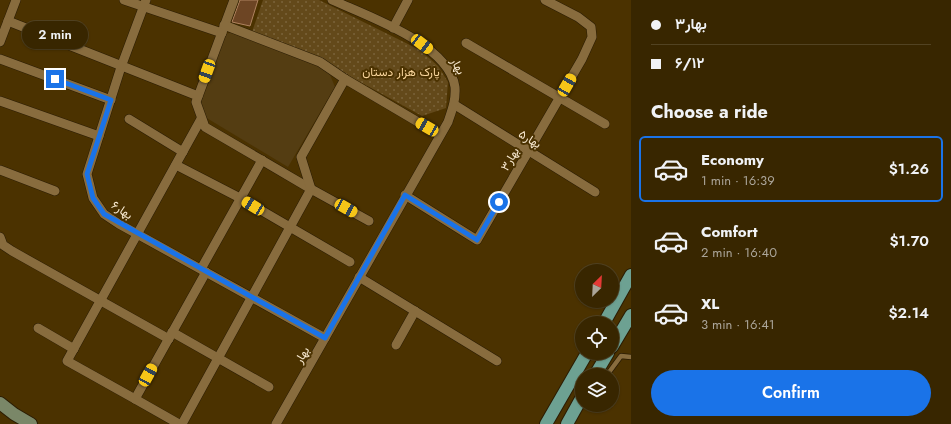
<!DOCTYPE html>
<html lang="en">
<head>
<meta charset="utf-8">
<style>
  body { margin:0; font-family:Jost,Vazirmatn,sans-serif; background:#3f2e0a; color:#f1f3f6; height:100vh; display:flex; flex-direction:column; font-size:15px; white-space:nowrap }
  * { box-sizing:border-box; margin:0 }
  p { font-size:13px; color:#aba599 }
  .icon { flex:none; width:22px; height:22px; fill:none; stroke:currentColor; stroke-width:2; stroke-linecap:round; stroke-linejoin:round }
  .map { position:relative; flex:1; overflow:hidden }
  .sheet { display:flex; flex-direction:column; background:#382600; width:320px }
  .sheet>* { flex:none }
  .guide { display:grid; align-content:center; height:88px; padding:0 20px; background:#382600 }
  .needle { width:26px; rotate:24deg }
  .fabs { position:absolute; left:575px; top:264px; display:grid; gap:8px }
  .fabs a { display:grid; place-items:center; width:44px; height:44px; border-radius:50%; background:#382600; box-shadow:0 1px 3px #0004,0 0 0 1px #524322; font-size:20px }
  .end { position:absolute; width:18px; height:18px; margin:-9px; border:5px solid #1a73e8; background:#fff; box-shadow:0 0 0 2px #fff }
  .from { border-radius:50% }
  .bubble { position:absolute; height:28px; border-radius:14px; background:#382600; box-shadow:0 1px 3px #0004,0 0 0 1px #524322; font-size:13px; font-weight:600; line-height:28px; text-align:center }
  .car { position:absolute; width:12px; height:24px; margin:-12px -6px; border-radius:5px; box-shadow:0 0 3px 1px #0007; background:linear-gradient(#f5c518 24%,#345 0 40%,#f5c518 0 76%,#345 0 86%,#f5c518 0) }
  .guide b { display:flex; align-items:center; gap:14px; height:38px; font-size:15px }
  .guide b+b { border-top:1px solid #524322 }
  .guide i { width:10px; height:10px; background:#f1f3f6 }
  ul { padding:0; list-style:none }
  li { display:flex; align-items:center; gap:12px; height:66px; margin:0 8px 6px; padding:0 12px; border:2px solid transparent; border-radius:6px }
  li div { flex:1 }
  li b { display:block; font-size:15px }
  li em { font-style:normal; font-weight:600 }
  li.active { border-color:#1a73e8 }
  li>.icon { width:36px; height:36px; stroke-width:1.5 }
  h2 { padding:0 20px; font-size:18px; line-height:48px }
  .button { display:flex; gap:8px; margin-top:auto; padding:8px 20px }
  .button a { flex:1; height:46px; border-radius:24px; background:#1a73e8; color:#fff; font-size:16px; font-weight:600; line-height:46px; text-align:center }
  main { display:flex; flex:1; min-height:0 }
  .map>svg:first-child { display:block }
</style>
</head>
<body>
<main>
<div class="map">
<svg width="631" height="424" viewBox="0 0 631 424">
  <defs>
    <pattern id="park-dots" width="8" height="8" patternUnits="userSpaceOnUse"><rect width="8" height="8" fill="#63491a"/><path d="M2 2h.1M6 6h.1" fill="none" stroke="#7a633a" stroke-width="1.8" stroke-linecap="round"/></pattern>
  </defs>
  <rect width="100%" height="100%" fill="#4b3200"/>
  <!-- built -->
  <polygon fill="#543d12" points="234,31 313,62 328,70 335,87 288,167 205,117 199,103 224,35"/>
  <!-- park -->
  <polygon fill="url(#park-dots)" points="263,0 319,0 420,50 438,66 448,82 446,108 422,116 333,67 252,32"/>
  <!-- building -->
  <polygon fill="#6d4524" stroke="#af8360" points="240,0 258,0 250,26 232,22"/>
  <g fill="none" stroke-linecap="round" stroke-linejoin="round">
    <defs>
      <polyline id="lane" points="607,375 621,356 631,357"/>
      <g id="street">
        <polyline points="124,0 222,33"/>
        <polyline points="146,0 121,67 87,174 93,198 104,214 119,224 325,338"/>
        <polyline points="234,0 196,102 205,127 311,189 369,221"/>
        <polyline points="8,21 198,96"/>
        <polyline points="224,25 320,62 345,79"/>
        <polyline points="393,28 408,0"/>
        <polyline points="0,42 16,0"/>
        <polyline points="466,43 605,124"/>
        <polyline points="0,59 111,100"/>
        <polyline points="0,101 99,136"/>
        <polyline points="455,105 595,192"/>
        <polyline points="129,119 183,152"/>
        <polyline points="176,165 240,198 350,262"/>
        <polyline points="0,170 55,191"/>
        <polyline points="405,195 477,240 582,59 592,37 591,27 578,17 545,0"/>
        <polyline points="0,237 3,245 12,251 169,339"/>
        <polyline points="201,269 262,160"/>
        <polyline points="359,277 497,361"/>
        <polyline points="38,328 74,349"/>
        <polyline points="172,332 269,387"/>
        <polyline points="396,345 415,311"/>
        <polyline points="135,399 67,361 201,119"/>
        <polyline points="179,424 135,399 206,272"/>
        <polyline points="182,424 311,189 301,157 345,79 440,135"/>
        <path d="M 276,424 L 448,122 C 452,110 456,100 455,87 C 449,44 367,16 332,0"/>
      </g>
      <polyline id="secondary" points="0,403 14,414 31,424"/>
      <g id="primary">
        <polyline points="604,323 631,275"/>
        <polyline points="612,347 631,315"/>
        <polyline points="595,375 608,353"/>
        <polyline points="546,424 587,353"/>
        <polyline points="567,424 582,397"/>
      </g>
    </defs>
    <!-- lane casing -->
    <use href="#lane" stroke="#2a1c04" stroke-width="6"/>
    <!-- street casing -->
    <use href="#street" stroke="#2a1c04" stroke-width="10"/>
    <!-- secondary casing -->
    <use href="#secondary" stroke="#2a1c04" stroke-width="14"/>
    <!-- primary casing -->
    <use href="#primary" stroke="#2a1c04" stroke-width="14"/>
    <!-- lane -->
    <use href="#lane" stroke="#886c3e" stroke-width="4.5"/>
    <!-- street -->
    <use href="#street" stroke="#886c3e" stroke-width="9"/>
    <!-- secondary -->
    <use href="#secondary" stroke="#7a8768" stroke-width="12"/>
    <!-- primary -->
    <use href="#primary" stroke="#6da192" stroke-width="12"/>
  </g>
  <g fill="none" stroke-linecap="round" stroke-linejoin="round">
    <!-- route -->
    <polyline stroke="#1a73e8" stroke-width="5" points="55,79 111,100 87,174 93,198 104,214 325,338 405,195 477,240 499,202"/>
  </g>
  <g text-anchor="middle" stroke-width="4" stroke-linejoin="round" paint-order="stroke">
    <!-- street labels -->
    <g font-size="12" fill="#fbecd3" stroke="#4b3200">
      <text transform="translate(458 66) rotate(62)" y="4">بهار</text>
      <text transform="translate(530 139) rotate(32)" y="4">بهار۵</text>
      <text transform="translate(510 159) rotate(-60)" y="4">بهار۳</text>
      <text transform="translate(122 210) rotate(34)" y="4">بهار۶</text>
      <text transform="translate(302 355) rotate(-60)" y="4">بهار</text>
    </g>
    <!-- park labels -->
    <g font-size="12" fill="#f8d49b" stroke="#4b3200">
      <text x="401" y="76">پارک هزار دستان</text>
    </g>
  </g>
</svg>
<div class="fabs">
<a><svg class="needle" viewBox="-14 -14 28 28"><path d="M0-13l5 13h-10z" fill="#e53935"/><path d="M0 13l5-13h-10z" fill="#aba599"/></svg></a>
<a><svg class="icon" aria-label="locate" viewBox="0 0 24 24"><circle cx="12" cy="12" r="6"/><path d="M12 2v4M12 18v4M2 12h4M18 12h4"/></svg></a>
<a><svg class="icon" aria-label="layers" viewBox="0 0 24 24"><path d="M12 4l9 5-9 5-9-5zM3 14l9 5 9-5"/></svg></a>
</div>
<i class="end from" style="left:499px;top:202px"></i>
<i class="end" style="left:55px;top:79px"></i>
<div class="bubble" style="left:22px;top:21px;width:66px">2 min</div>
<i class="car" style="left:422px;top:44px;rotate:127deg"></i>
<i class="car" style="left:207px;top:71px;rotate:200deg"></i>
<i class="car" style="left:567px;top:85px;rotate:30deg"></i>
<i class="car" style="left:427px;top:127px;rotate:300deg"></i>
<i class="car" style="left:253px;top:206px;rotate:301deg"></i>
<i class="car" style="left:346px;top:208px;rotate:119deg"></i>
<i class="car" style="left:148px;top:375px;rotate:29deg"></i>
</div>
<section class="sheet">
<div class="guide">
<b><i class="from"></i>بهار۳</b>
<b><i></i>۶/۱۲</b>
</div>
<h2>Choose a ride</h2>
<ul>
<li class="active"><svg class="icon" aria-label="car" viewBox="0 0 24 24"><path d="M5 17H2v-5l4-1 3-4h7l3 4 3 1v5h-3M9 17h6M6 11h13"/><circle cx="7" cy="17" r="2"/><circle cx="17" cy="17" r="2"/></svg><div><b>Economy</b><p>1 min · 16:39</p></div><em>$1.26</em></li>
<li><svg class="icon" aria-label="car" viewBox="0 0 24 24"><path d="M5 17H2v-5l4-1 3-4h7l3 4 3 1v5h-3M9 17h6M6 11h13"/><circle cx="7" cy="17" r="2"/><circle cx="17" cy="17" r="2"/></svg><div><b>Comfort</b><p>2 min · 16:40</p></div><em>$1.70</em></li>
<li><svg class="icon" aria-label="car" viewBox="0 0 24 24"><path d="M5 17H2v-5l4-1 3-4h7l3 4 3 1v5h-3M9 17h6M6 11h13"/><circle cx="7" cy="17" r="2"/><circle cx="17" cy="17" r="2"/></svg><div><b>XL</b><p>3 min · 16:41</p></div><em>$2.14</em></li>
</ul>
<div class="button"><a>Confirm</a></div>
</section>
</main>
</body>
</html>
